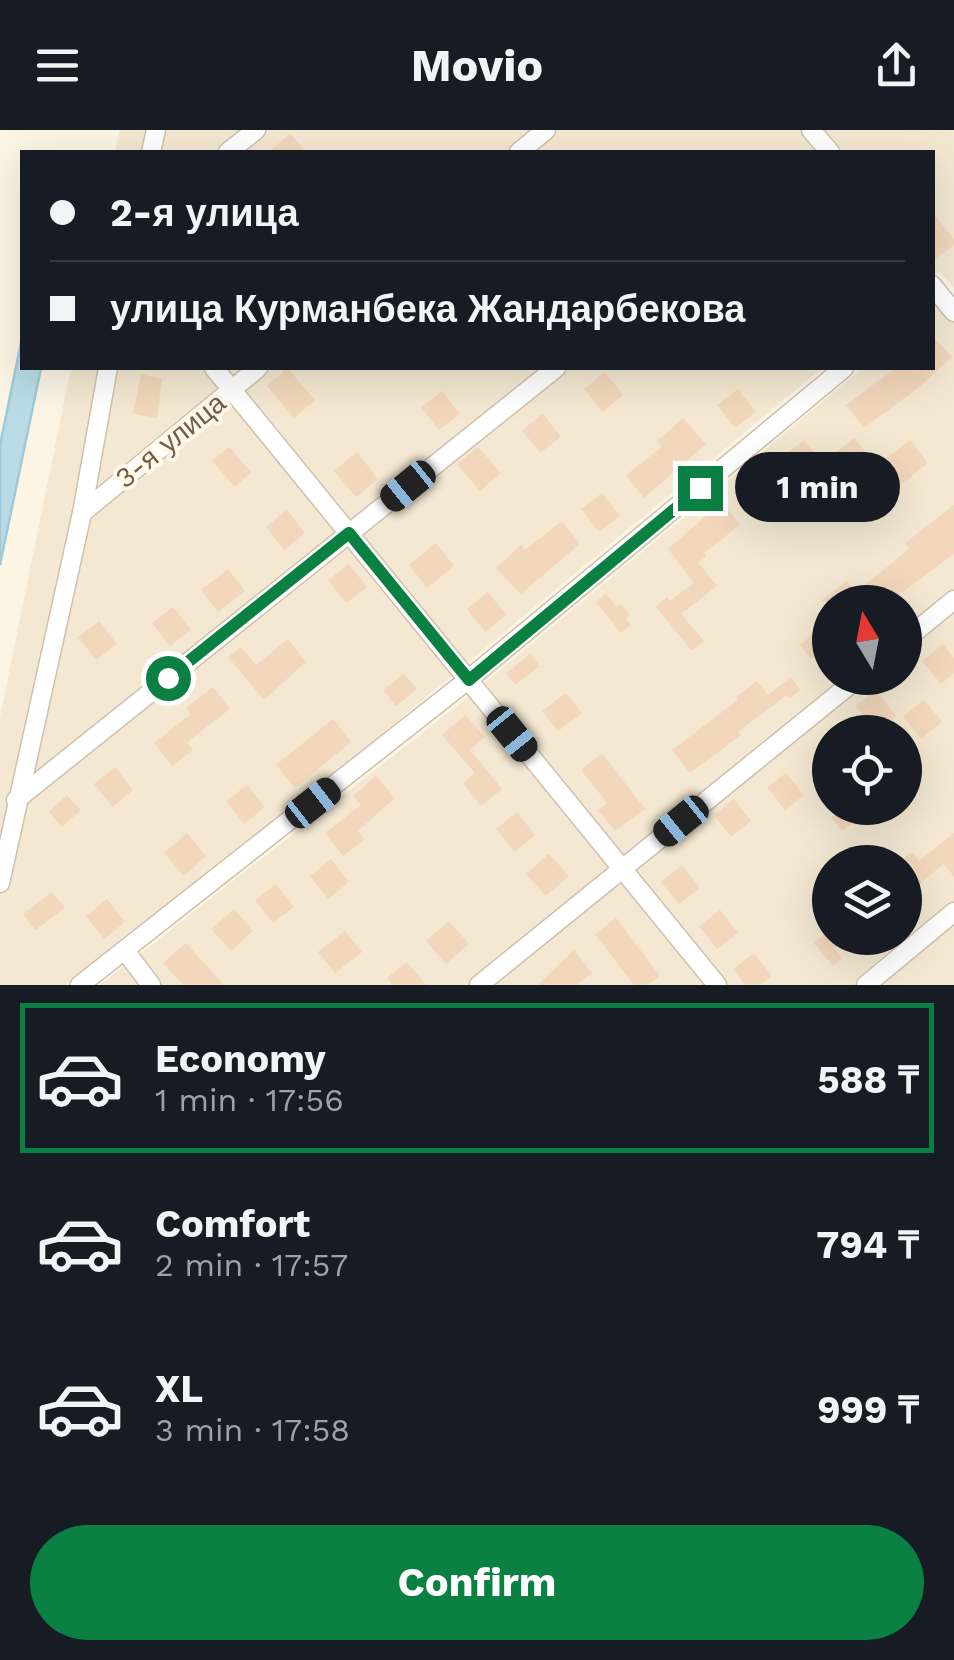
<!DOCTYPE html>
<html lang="en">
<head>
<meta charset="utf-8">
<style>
  body { margin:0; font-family:"Work Sans",sans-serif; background:#20242c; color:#f1f3f6; height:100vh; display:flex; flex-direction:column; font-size:38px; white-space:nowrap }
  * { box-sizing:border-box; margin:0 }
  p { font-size:32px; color:#9ea1a6 }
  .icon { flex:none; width:55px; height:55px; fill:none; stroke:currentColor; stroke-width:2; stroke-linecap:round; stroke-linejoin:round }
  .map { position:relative; height:855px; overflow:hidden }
  .side { display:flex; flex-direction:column; background:#171b24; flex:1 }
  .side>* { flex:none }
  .top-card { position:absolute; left:20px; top:20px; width:915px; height:220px; border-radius:0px; box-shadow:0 10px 40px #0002; display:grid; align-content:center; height:220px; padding:0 30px; background:#171b24 }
  .needle { width:65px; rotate:350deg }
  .fabs { position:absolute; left:812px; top:455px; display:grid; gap:20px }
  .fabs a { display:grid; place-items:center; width:110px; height:110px; border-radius:50%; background:#171b24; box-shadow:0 10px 40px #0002; font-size:50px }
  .end { position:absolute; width:45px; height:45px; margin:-22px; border:12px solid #0b8043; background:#fff; box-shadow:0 0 0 5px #fff }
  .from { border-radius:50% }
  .bubble { position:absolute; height:70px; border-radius:35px; background:#171b24; box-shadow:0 10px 40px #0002; font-size:32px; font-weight:700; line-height:70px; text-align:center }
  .car { position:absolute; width:30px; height:60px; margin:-30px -15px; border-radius:12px; box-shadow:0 0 8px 2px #0007; background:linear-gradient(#222 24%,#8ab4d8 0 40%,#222 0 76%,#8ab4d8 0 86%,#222 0) }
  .top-card b { display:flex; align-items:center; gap:35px; height:95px; font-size:38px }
  .top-card b+b { border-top:2px solid #363941 }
  .top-card i { width:25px; height:25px; background:#f1f3f6 }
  ul { padding:18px 0 0; list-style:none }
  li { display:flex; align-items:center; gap:30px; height:150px; margin:0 20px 15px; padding:0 10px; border:5px solid transparent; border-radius:0px }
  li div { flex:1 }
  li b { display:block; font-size:38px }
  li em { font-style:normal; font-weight:700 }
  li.selected { border-color:#0b8043 }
  li>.icon { width:90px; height:90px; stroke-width:1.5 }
  .action { display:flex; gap:20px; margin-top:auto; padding:20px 30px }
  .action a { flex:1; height:115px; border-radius:60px; background:#0b8043; color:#fff; font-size:40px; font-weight:700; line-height:115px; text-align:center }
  header { display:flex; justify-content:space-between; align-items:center; height:130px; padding:0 30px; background:#171b24; font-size:45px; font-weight:700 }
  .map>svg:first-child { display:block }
</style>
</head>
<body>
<header><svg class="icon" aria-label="menu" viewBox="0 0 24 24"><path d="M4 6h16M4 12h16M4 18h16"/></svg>Movio<svg class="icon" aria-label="share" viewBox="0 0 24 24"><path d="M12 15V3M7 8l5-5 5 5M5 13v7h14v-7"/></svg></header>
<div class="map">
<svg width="954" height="855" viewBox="0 0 954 855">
  <rect width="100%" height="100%" fill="#fcf5e4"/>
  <!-- residential -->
  <g fill="#f4e8d2" fill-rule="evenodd">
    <polygon points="120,0 954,0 954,158 939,141 933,146 932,22 115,22"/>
    <path d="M 939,174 L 954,192 L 954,855 L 100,855 L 457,576 L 863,238 L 932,238 L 933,179 ZM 830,472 L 905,472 L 905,548 L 830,548 ZM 830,602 L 905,602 L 905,678 L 830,678 ZM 830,732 L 905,732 L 905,808 L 830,808 Z"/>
    <polygon points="71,238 822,238 80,855 0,855 0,587"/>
  </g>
  <!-- water -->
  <polygon fill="#b8dbe6" stroke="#9fc9d8" stroke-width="2.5" points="22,208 22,238 41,238 0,435 0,315"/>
  <!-- building -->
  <g fill="#f2d7bc">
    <polygon points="290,4 307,22 268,22"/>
    <polygon points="932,82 954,109 954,115 932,131"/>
    <polygon points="932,206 952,227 918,258 864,298 846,275 896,238 932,238"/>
    <polygon points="287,238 315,270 294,288 267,256"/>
    <polygon points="605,242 623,265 603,282 584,259"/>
    <polygon points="141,244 162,249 157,288 133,284"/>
    <polygon points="738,259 756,282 735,298 717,275"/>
    <polygon points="442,261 460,284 439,300 421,277"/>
    <polygon points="543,284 561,307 540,323 522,300"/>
    <polygon points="683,288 706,314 644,368 626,345 662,317 657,311"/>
    <polygon points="854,308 877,336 910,310 928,333 875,375 857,352 861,349 838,321"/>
    <polygon points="804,310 822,333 801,349 795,342 764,368 744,344 763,327 771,336"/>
    <polygon points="229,317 251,342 235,357 212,331"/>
    <polygon points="478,317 501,343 480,361 457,334"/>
    <polygon points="357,322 378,349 356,367 334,341"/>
    <polygon points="602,363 620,386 599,402 581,379"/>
    <polygon points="722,372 740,395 704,423 707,426 698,432 717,456 681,484 704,511 692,521 656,477 667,467 670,471 694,453 668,419"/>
    <polygon points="954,375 954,424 889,472 820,472 847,451 856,462 909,419 905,413"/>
    <polygon points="287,380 305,403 284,420 266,397"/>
    <polygon points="562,391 580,414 521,464 496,438 521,415 525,420"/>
    <polygon points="436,413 454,436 427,458 409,435"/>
    <polygon points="349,434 367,457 346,473 328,450"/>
    <polygon points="228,439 245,461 218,482 201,460"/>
    <polygon points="488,462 506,485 485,502 467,479"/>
    <polygon points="606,464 617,477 621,474 630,485 626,488 631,495 621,503 596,472"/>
    <polygon points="173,477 191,500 170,516 152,493"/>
    <polygon points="830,490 830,513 811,529 800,515"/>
    <polygon points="99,491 117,514 96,530 78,507"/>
    <polygon points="288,509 306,532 264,570 228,527 241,517 256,535"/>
    <polygon points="943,514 954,528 954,543 941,554 922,531"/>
    <polygon points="530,524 540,536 515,555 506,543"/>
    <polygon points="404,544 417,559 396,576 383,560"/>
    <polygon points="791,547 800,560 790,568 787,565 738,602 741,605 690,643 672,620 738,570 736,567 757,551 768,565"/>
    <polygon points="213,557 230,579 187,612 193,620 172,636 154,613 191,584 186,578"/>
    <polygon points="876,560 896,586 876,602 856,576"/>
    <polygon points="566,563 582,583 558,601 542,581"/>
    <polygon points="924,570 942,592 921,609 903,586"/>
    <polygon points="465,585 485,607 470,620 502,659 481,676 463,653 475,643 442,605"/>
    <polygon points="333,589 351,612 295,658 276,635"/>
    <polygon points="602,623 645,679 615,701 598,680 607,673 581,640"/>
    <polygon points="115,637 133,660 113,677 94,654"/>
    <polygon points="786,643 804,665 785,680 767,657"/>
    <polygon points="376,646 395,668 358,701 364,710 343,726 325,703 361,675 353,666"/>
    <polygon points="247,655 265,677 244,694 226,671"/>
    <polygon points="67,665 81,680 62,697 49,682"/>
    <polygon points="734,669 751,691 731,707 714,685"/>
    <polygon points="843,678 872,678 842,701 831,687"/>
    <polygon points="517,682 535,705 515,722 496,699"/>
    <polygon points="187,703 206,726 184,746 164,723"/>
    <polygon points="954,703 954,747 944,734 905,765 905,727 912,722 919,731"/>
    <polygon points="549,724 569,746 546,766 526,744"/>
    <polygon points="331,729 349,752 328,769 310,746"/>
    <polygon points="682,735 700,758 679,774 661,752"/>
    <polygon points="276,754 294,777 273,793 255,770"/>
    <polygon points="52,762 65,778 35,800 23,784"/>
    <polygon points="107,769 125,792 104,809 86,786"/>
    <polygon points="234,779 253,801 231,821 211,799"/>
    <polygon points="720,780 738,803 717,819 699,796"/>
    <polygon points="616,788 660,846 648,855 634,855 595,804"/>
    <polygon points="449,791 469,814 446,834 426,811"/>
    <polygon points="830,799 830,808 847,808 834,818 842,828 833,836 814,813"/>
    <polygon points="345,801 362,822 335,843 318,822"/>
    <polygon points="186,813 224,855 183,855 163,833"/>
    <polygon points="574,820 592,843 577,855 538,855"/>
    <polygon points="754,823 772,846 760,855 745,855 733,839"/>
    <polygon points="407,832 426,855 392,855 387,848"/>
  </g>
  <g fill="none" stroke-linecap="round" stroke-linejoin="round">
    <defs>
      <g id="minor">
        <polyline points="811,0 830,22"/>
        <polyline points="151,22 156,0"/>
        <polyline points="228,22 256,0"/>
        <polyline points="519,22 546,0"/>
        <polyline points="932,155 954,182"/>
        <polyline points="214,238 717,855"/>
        <polyline points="82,383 258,238"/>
        <polyline points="905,510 954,470"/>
        <polyline points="16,670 556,238"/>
        <polyline points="0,753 82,383 108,238"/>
        <polyline points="126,822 151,855"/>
        <polyline points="80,855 469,549 844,238"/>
        <polyline points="479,855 858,548"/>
        <polyline points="866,855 954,782"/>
      </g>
    </defs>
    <!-- minor casing -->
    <use href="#minor" stroke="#d0c0ae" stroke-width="21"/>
    <!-- minor -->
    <use href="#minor" stroke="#fff" stroke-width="18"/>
  </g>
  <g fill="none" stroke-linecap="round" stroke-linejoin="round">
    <!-- route -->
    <polyline stroke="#0b8043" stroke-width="12" points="168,548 349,403 469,550 700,358"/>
  </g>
  <g text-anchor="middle" stroke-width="8" stroke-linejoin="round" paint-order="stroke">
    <!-- street labels -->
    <g font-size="28" fill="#755d4a" stroke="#fff9ea">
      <text transform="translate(170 310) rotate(-39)" y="10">3-я улица</text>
    </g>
  </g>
</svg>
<div class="fabs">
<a><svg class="needle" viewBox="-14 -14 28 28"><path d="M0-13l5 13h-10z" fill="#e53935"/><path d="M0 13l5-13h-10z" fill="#9ea1a6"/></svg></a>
<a><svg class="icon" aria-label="locate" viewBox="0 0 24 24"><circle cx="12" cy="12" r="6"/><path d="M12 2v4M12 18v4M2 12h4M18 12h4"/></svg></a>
<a><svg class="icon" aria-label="layers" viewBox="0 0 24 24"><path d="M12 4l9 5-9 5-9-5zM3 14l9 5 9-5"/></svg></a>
</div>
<i class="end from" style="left:168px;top:548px"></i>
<i class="end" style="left:700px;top:358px"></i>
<div class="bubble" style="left:735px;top:322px;width:165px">1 min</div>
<i class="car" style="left:408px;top:356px;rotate:231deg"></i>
<i class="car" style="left:512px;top:604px;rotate:141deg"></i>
<i class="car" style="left:313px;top:673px;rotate:52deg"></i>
<i class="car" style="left:681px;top:691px;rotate:231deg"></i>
<div class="top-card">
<b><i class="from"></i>2-я улица</b>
<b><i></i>улица Курманбека Жандарбекова</b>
</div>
</div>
<section class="side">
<ul>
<li class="selected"><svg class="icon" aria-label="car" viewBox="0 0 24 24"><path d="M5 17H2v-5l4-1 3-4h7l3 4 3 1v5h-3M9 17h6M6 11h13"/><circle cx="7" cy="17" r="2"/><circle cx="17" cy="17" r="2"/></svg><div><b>Economy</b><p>1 min · 17:56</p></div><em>588 ₸</em></li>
<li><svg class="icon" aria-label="car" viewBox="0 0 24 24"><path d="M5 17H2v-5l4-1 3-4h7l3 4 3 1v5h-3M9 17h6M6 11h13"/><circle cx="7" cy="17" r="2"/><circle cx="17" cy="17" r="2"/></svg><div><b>Comfort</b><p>2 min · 17:57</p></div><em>794 ₸</em></li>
<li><svg class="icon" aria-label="car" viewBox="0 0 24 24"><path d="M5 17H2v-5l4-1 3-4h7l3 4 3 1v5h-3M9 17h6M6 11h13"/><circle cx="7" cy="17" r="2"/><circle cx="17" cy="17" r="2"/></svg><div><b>XL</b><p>3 min · 17:58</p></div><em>999 ₸</em></li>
</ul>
<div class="action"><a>Confirm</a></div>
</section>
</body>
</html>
